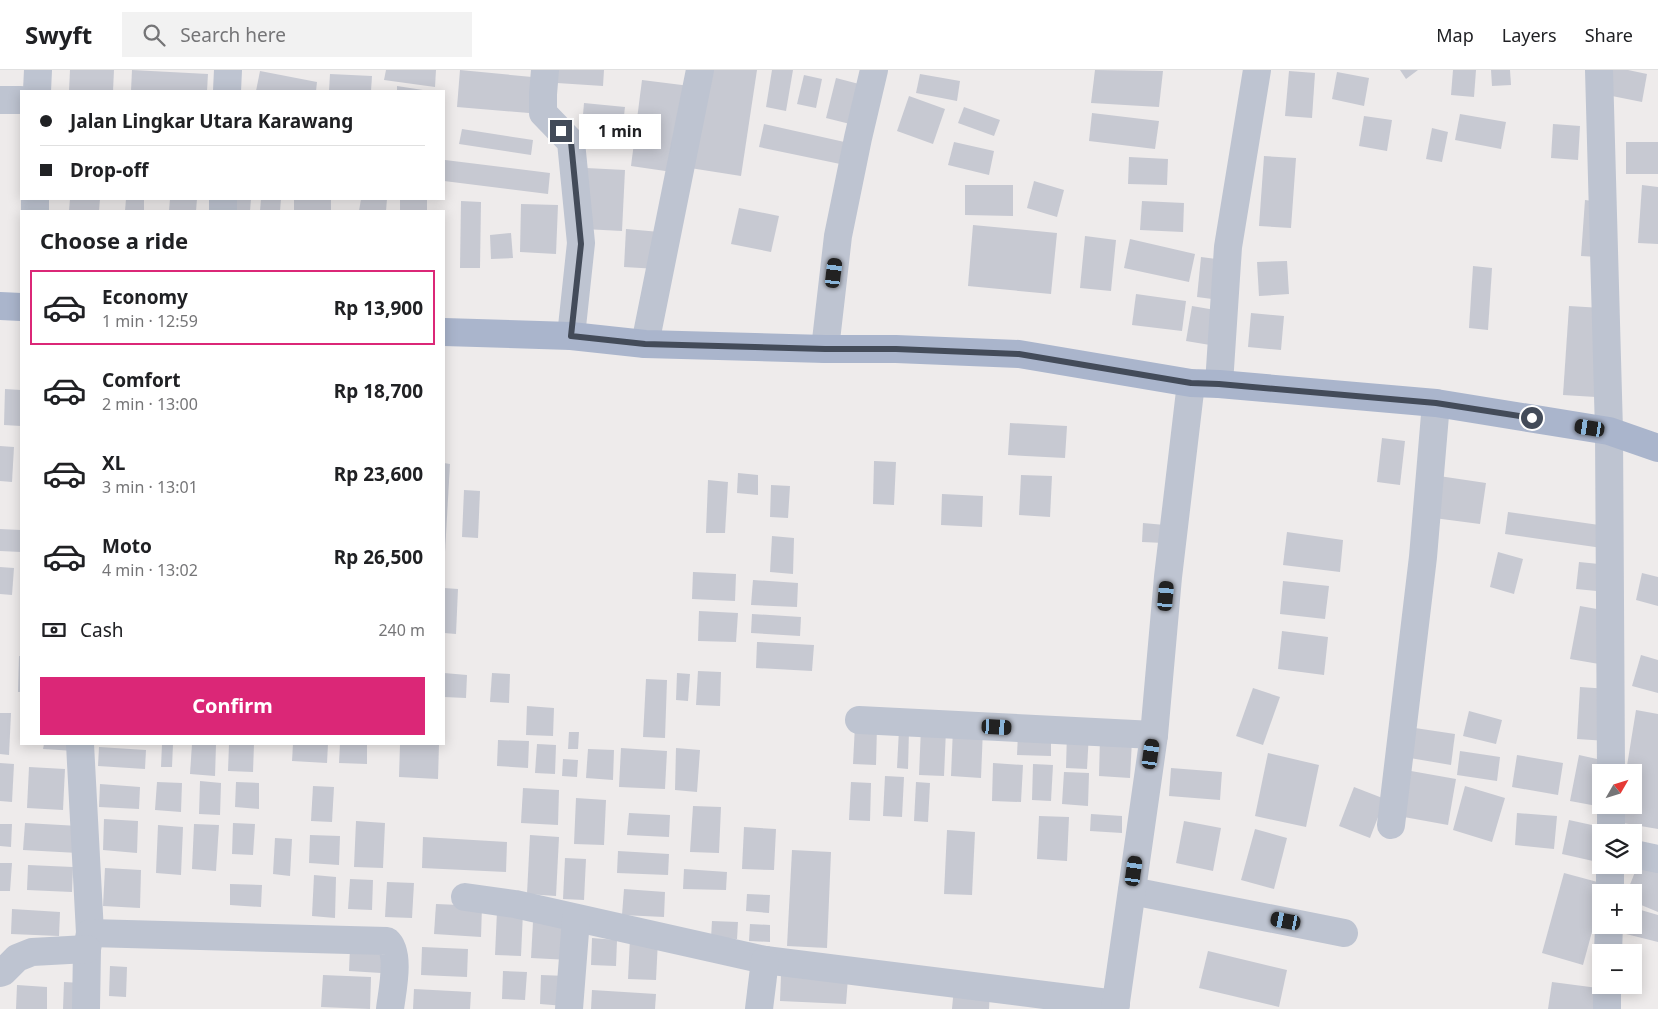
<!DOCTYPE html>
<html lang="en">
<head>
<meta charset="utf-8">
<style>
  body { margin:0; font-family:"Noto Sans",sans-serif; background:#f2f2f2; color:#202124; height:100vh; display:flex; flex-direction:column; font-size:19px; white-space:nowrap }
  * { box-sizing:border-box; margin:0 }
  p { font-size:16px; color:#757577 }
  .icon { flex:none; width:28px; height:28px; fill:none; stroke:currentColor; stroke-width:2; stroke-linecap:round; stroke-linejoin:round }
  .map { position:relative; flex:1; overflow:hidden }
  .drawer { position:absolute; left:20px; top:140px; width:425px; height:535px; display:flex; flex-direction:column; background:#fff; border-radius:0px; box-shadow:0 2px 12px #0003 }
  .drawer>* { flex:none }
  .top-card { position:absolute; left:20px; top:20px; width:425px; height:110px; border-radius:0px; box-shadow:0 2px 12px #0003; display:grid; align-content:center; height:110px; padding:0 20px; background:#fff }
  .needle { width:32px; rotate:51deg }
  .buttons { position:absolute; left:1592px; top:694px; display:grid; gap:10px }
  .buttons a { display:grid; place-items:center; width:50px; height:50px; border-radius:0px; background:#fff; box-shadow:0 2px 12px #0003; font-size:25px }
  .end { position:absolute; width:22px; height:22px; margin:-11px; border:6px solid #434b59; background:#fff; box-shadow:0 0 0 2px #fff }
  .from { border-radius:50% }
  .bubble { position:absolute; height:35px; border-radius:0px; background:#fff; box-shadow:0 2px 12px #0003; font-size:16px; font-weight:700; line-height:35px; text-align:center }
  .car { position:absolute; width:15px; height:30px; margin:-15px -8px; border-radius:6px; box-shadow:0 0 4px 1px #0007; background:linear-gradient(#222 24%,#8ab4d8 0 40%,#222 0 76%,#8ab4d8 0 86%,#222 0) }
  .top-card b { display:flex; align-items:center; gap:18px; height:48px; font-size:19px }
  .top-card b+b { border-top:1px solid #e0e0e0 }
  .top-card i { width:12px; height:12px; background:#202124 }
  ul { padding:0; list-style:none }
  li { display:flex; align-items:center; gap:15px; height:75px; margin:0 10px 8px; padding:0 10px; border:2px solid transparent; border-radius:0px }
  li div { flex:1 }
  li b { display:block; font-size:19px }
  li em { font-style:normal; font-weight:700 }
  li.active { border-color:#db2777 }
  li>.icon { width:45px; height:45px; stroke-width:1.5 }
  h2 { padding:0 20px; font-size:22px; line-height:60px }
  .pay { display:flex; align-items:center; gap:12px; height:55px; padding:0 20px; font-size:19px }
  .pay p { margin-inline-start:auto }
  .primary-button { display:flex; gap:10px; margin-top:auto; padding:10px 20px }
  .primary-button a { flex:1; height:58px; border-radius:0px; background:#db2777; color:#fff; font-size:20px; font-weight:700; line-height:58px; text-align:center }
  header { display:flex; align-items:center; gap:30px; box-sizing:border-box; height:70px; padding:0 25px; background:#fff; border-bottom:1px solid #e0e0e0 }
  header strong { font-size:24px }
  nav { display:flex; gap:28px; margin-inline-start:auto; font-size:18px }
  .search { width:350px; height:45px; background:#f2f2f2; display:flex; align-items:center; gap:12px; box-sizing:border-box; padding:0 18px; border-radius:0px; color:#757577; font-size:19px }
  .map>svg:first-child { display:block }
</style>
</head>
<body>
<header>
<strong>Swyft</strong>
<div class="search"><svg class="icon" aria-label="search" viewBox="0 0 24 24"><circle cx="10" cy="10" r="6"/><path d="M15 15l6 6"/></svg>Search here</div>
<nav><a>Map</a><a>Layers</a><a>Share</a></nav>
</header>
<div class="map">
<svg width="1658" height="939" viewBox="0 0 1658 939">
  <rect width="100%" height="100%" fill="#eeebeb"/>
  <!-- building -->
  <g fill="#c7c9d2">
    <polygon points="70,0 114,0 113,21 69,21"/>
    <polygon points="132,0 208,4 207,21 131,21"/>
    <polygon points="386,0 436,0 435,17 384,10"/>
    <polygon points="460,0 532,7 529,43 457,37"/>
    <polygon points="558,0 604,0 603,16 557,13"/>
    <polygon points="705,0 757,0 741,106 690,98"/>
    <polygon points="772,0 793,0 786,41 766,37"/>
    <polygon points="1095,0 1163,1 1159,37 1091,33"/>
    <polygon points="1400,0 1418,0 1406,9"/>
    <polygon points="1453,0 1476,0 1474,27 1451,25"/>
    <polygon points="1491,0 1510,0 1511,15 1492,16"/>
    <polygon points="1611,0 1628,0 1647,4 1642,32 1607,25"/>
    <polygon points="260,1 317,12 316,21 256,21"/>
    <polygon points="1289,1 1315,3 1312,48 1285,46"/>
    <polygon points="1337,2 1369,8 1364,36 1332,29"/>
    <polygon points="330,4 372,6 371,21 329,21"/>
    <polygon points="920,4 960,11 957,31 916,23"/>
    <polygon points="804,5 822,9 816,38 797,34"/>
    <polygon points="836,8 859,14 850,54 826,48"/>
    <polygon points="642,10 690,16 679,103 631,96"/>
    <polygon points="397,16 423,20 423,21 397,21"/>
    <polygon points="909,26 945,39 933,74 897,61"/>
    <polygon points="584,33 625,37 621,71 581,68"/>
    <polygon points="964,37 1000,50 994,66 958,53"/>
    <polygon points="1092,43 1159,51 1155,79 1089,71"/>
    <polygon points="1460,44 1506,52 1501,79 1455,70"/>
    <polygon points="1364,46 1392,50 1387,81 1359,76"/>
    <polygon points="764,54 849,73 845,95 759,77"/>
    <polygon points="1553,54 1580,56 1578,90 1551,88"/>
    <polygon points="1432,58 1448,62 1442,92 1426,89"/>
    <polygon points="462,59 533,70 531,85 459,74"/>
    <polygon points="954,72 994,81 989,105 948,95"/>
    <rect x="1626" y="72" width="32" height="32"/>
    <polygon points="1264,86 1296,88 1291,158 1259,156"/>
    <polygon points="1129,87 1168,89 1167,115 1128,114"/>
    <polygon points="445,90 550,103 548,124 444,111"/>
    <polygon points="586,98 625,100 622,161 584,159"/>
    <polygon points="1034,111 1064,120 1057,147 1027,138"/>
    <polygon points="965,115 1013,115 1013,146 965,145"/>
    <polygon points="1642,115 1658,117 1658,174 1638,173"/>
    <polygon points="70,129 100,129 99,141 69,141"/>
    <polygon points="126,129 144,129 144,141 125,141"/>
    <polygon points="170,129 197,129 196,141 169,141"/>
    <polygon points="228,129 251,129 250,141 227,141"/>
    <polygon points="261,129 281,129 280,141 260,141"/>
    <rect x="294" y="129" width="37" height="12"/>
    <polygon points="361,129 387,129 386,141 359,141"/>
    <rect x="400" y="129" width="27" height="12"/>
    <polygon points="1585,130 1601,132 1598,187 1581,186"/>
    <polygon points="461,131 481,132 480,198 460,198"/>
    <polygon points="1142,131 1184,133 1183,162 1140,160"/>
    <polygon points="521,134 558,135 556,184 520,182"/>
    <polygon points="739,138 779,146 771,182 731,174"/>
    <polygon points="973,155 1057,163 1051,224 968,216"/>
    <polygon points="626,159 660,162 658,199 624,197"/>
    <polygon points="511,163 513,188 491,189 490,165"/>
    <polygon points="1085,166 1116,170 1111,221 1080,218"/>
    <polygon points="1130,169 1195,184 1189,212 1124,198"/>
    <polygon points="1201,187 1224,190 1220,230 1197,227"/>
    <polygon points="1287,191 1289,224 1259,226 1257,192"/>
    <polygon points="1473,196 1492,198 1488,260 1469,258"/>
    <polygon points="1136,224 1186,231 1182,261 1132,255"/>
    <polygon points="1192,236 1221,241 1216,276 1186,271"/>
    <polygon points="1569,236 1602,238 1596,327 1563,325"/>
    <polygon points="1251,243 1284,246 1281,280 1248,277"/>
    <polygon points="5,319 21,320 21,356 4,355"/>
    <polygon points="1010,353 1067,356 1065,388 1008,385"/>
    <polygon points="1382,368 1405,371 1400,415 1377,412"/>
    <polygon points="0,376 14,377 12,412 0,411"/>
    <polygon points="874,391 896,392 894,435 873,434"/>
    <polygon points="444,393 450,394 445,482 444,482"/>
    <polygon points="738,403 758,405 758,425 737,423"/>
    <polygon points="1021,405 1052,406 1050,447 1019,445"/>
    <polygon points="1439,406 1486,413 1480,454 1434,448"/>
    <polygon points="708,410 728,412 725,463 706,463"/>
    <polygon points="771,415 790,416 788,448 770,447"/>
    <polygon points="464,420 480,421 478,468 462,467"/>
    <polygon points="942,424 983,426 982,457 941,455"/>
    <polygon points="1508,442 1606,456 1602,478 1505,464"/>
    <polygon points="1143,453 1165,455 1164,473 1142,472"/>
    <polygon points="0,459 21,460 21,482 0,481"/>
    <polygon points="1287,462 1343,470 1340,502 1283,495"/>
    <polygon points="772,466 794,468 793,504 770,502"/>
    <polygon points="1498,482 1523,489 1514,524 1490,517"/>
    <polygon points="1579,492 1609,495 1607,522 1576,519"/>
    <polygon points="0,497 14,498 12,525 0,524"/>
    <polygon points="693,502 736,504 735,531 692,529"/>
    <polygon points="1642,503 1658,507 1658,536 1636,530"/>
    <polygon points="753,510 798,513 797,537 751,535"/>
    <polygon points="1283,511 1329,516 1325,549 1280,544"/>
    <polygon points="444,518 458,519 456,564 444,563"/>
    <polygon points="1580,536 1608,541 1599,594 1570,589"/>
    <polygon points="699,541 738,543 736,572 698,571"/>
    <polygon points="752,544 801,547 800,566 751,563"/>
    <polygon points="1282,561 1328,567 1324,605 1278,599"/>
    <polygon points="757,572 814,575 812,601 756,598"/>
    <polygon points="1641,585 1658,590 1658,623 1632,616"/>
    <polygon points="19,586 21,586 21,622 18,622"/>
    <polygon points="698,601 721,602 720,636 696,635"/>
    <polygon points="444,603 467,605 466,628 444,627"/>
    <polygon points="492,603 510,604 509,633 490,632"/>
    <polygon points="677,603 690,604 688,631 676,630"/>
    <polygon points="646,609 667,610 665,668 643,667"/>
    <polygon points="1580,617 1609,619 1607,671 1577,669"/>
    <polygon points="1253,618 1280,627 1263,675 1236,666"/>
    <polygon points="527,636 554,638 553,666 526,665"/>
    <polygon points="1636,640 1658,644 1658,759 1617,752 1620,735 1634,735 1634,702 1626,702"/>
    <polygon points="1469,641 1502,650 1496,674 1463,666"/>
    <polygon points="0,643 11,643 9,685 0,684"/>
    <polygon points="855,655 877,656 876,695 853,694"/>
    <polygon points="921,658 946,660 944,706 919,705"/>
    <polygon points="953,658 983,659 981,708 951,706"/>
    <polygon points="1415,658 1455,664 1451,695 1410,688"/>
    <polygon points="899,659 909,660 908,699 897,698"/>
    <polygon points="569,662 579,662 578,679 568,679"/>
    <polygon points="1067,662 1089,663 1087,699 1066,698"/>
    <polygon points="1018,664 1051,666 1051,686 1017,685"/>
    <polygon points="1100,668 1132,670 1130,708 1099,706"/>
    <polygon points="498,670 529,671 528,698 497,696"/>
    <polygon points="44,674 75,674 75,681 43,679"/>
    <polygon points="162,674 173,674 172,697 161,697"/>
    <polygon points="192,674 216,674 215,706 190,704"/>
    <polygon points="229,674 254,674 253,702 228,701"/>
    <polygon points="293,674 328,674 327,693 292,691"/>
    <polygon points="340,674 367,674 367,694 339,693"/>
    <polygon points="400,674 439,674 438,709 399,707"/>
    <polygon points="537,674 556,675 555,704 535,703"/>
    <polygon points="99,677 146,680 145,699 98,696"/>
    <polygon points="621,678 667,681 665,719 619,717"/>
    <polygon points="676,678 700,680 697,722 675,720"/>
    <polygon points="588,679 614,680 613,710 586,708"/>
    <polygon points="1460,681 1500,687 1497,711 1457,705"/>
    <polygon points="1268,683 1319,695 1306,757 1255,746"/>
    <polygon points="1517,685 1563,693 1558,725 1512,717"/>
    <polygon points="1579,685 1606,691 1601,702 1601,713 1597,736 1570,731"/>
    <polygon points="563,689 578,690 577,707 562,706"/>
    <polygon points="0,693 14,694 12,732 0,731"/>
    <polygon points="993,693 1023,695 1021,732 992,731"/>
    <polygon points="1033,694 1053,695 1051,731 1032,730"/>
    <polygon points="29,697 65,699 63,740 27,738"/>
    <polygon points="1171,698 1222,702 1220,730 1169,726"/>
    <polygon points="1411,701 1456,709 1448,755 1404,747"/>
    <polygon points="1064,702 1089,703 1088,736 1062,734"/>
    <polygon points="885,706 904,707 902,747 883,746"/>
    <polygon points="200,711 221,713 220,745 199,744"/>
    <polygon points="157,712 182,713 181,742 155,740"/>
    <polygon points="236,712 259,713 259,739 235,737"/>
    <polygon points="851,712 871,713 870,751 849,750"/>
    <polygon points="916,712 930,713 928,752 914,751"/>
    <polygon points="100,714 140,717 139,739 99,737"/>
    <polygon points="313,716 334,717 332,752 311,751"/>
    <polygon points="1465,716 1505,728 1492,772 1453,760"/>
    <polygon points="1354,717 1385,729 1370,768 1339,756"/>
    <polygon points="523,718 559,720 558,755 521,753"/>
    <polygon points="576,728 606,730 604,775 574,774"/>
    <polygon points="693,736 721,737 719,783 690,782"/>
    <polygon points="629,743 670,745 669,767 627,765"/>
    <polygon points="1517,743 1557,746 1554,779 1515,775"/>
    <polygon points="1091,744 1122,746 1122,763 1090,761"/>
    <polygon points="1039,746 1069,747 1067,791 1037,789"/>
    <polygon points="104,749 138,751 137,783 103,780"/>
    <polygon points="1569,750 1601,757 1593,791 1562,784"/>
    <polygon points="356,751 385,753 383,798 354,797"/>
    <polygon points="1184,751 1221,758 1213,801 1176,793"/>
    <polygon points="25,753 79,756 78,783 23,780"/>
    <polygon points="233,753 255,754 253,785 232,784"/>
    <polygon points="0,754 12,754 11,777 0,776"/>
    <polygon points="194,754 219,755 216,801 192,799"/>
    <polygon points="158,755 183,757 181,805 156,803"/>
    <polygon points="744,757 776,759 774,800 742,799"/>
    <polygon points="1255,759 1287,768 1274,819 1241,810"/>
    <polygon points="947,760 975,762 972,825 944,824"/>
    <polygon points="310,765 340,766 339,795 309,793"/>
    <polygon points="530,765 559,767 556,826 527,824"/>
    <polygon points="423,767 507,772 506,802 422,798"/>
    <polygon points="275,768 292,769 290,806 273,804"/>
    <polygon points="792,780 831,782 827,878 787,876"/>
    <polygon points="618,781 669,784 668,805 617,803"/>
    <polygon points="1641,787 1658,794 1658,842 1634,832 1634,822 1627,822"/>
    <polygon points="565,788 586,789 584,830 563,829"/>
    <polygon points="0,793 12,793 10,821 0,821"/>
    <polygon points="28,795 73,797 72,822 27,820"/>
    <polygon points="105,798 141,800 140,838 103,836"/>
    <polygon points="684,799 727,802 726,820 683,819"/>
    <polygon points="1564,803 1605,814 1583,895 1542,883"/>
    <polygon points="314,805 336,807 335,848 312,846"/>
    <polygon points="350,809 373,810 372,840 348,839"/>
    <polygon points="387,812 414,813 412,848 385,847"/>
    <polygon points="230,814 262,815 261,837 230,835"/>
    <polygon points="624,819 665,822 664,847 622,845"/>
    <polygon points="747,824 770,825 769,843 746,841"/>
    <polygon points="436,834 482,836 481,867 434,864"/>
    <polygon points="1634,838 1658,845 1658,872 1618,862 1620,855 1634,855"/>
    <polygon points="12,839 60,842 59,866 11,864"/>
    <polygon points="497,841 523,842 521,886 495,885"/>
    <polygon points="712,851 738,852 737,869 711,868"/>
    <polygon points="533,852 572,854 570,890 531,888"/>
    <polygon points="750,854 770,855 770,872 749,871"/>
    <polygon points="592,868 617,870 616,896 591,895"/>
    <polygon points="630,868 658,870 656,910 628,909"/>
    <polygon points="350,877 382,879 381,903 349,901"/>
    <polygon points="422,877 468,879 467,907 421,905"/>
    <polygon points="1208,881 1287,900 1279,937 1199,918"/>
    <polygon points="110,896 127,897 126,927 109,926"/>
    <polygon points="503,901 527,902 525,930 502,929"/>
    <polygon points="323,905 371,907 370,939 321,937"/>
    <polygon points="541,905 567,906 565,936 540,934"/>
    <polygon points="781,905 848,908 846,934 780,931"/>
    <polygon points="64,912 82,913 81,939 63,939"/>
    <polygon points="1552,912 1598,918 1596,939 1548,939"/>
    <polygon points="17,915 47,917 47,939 16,939"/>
    <polygon points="954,917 990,921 989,939 952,939"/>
    <polygon points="414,919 471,922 470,939 413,939"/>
    <polygon points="592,920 656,924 655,939 591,939"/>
  </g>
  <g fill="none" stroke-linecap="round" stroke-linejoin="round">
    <!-- minor -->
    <g stroke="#bec4d1" stroke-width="28">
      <polyline points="545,0 543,24 543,43 571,72 581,173 571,266"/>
      <polyline points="1599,0 1609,361 1611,702"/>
      <polyline points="37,21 38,0"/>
      <polyline points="227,21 228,0"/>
      <polyline points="0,30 21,30"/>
      <polyline points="35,141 35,129"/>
      <polyline points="223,141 223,129"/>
      <polyline points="645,274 700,0"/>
      <polyline points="825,279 838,166 858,68 874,0"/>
      <polyline points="1219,314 1228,177 1257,0"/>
      <polyline points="859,650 1154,665"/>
      <polyline points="80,674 90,863 87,879 86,939"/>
      <polyline points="1611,735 1611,762"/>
      <polyline points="1391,755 1423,487 1436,333"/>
      <polyline points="1634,784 1658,789"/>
      <polyline points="1132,821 1344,863"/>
      <polyline points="1610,822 1610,795"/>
      <polyline points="465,827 515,834 765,890 1116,934"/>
      <path d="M 90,863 L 387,871 C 401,883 392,922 390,939"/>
      <polyline points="1608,882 1609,855"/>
      <polyline points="0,903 3,902 17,888 32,882 87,879"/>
      <polyline points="569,939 576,849"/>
      <polyline points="759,939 765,890"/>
      <polyline points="1115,939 1154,665 1168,507 1191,313"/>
      <polyline points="1607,939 1607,915"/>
    </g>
    <!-- major -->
    <g stroke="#aab5cc" stroke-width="28">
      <polyline points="0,236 21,237"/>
      <polyline points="444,262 571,266 645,274 825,279 896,279 1019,284 1191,313 1219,314 1436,333 1609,361 1658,378"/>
    </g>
  </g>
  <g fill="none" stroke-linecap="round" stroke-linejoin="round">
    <!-- route -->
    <polyline stroke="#434b59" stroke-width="6" points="561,61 571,72 581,174 571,266 645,274 825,279 896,279 1019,284 1191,313 1219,314 1436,333 1532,348"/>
  </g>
</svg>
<div class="buttons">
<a><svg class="needle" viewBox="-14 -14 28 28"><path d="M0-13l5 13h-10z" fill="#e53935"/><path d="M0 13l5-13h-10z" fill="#757577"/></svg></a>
<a><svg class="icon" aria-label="layers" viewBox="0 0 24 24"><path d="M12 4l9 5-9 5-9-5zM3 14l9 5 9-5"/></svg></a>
<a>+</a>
<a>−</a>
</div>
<i class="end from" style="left:1532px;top:348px"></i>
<i class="end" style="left:561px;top:61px"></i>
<div class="bubble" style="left:579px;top:44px;width:82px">1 min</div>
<i class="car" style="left:834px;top:203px;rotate:7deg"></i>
<i class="car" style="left:1590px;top:358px;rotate:279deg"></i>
<i class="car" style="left:1166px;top:526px;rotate:5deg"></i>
<i class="car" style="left:997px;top:657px;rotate:93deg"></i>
<i class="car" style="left:1151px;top:684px;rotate:8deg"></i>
<i class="car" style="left:1134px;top:801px;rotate:8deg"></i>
<i class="car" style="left:1286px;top:851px;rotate:281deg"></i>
<div class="top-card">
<b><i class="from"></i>Jalan Lingkar Utara Karawang</b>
<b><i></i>Drop-off</b>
</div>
<section class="drawer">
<h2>Choose a ride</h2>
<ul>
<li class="active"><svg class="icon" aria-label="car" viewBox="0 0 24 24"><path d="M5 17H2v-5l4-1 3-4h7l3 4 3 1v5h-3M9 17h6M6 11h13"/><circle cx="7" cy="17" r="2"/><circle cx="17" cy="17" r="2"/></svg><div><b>Economy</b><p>1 min · 12:59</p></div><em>Rp 13,900</em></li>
<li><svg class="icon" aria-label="car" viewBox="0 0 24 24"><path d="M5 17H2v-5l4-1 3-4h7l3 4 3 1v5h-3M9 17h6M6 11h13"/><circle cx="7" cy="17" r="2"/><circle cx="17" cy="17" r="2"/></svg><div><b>Comfort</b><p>2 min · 13:00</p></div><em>Rp 18,700</em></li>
<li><svg class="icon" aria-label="car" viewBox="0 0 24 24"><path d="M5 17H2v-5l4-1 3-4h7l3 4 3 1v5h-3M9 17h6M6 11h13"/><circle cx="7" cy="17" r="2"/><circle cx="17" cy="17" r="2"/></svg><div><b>XL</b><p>3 min · 13:01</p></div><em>Rp 23,600</em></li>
<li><svg class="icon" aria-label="car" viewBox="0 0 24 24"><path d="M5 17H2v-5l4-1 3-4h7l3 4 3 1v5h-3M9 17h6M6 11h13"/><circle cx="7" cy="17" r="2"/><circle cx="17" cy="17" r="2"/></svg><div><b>Moto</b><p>4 min · 13:02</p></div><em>Rp 26,500</em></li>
</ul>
<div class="pay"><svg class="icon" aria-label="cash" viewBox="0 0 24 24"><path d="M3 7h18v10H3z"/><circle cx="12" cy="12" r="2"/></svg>Cash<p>240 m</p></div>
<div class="primary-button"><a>Confirm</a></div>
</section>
</div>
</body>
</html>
